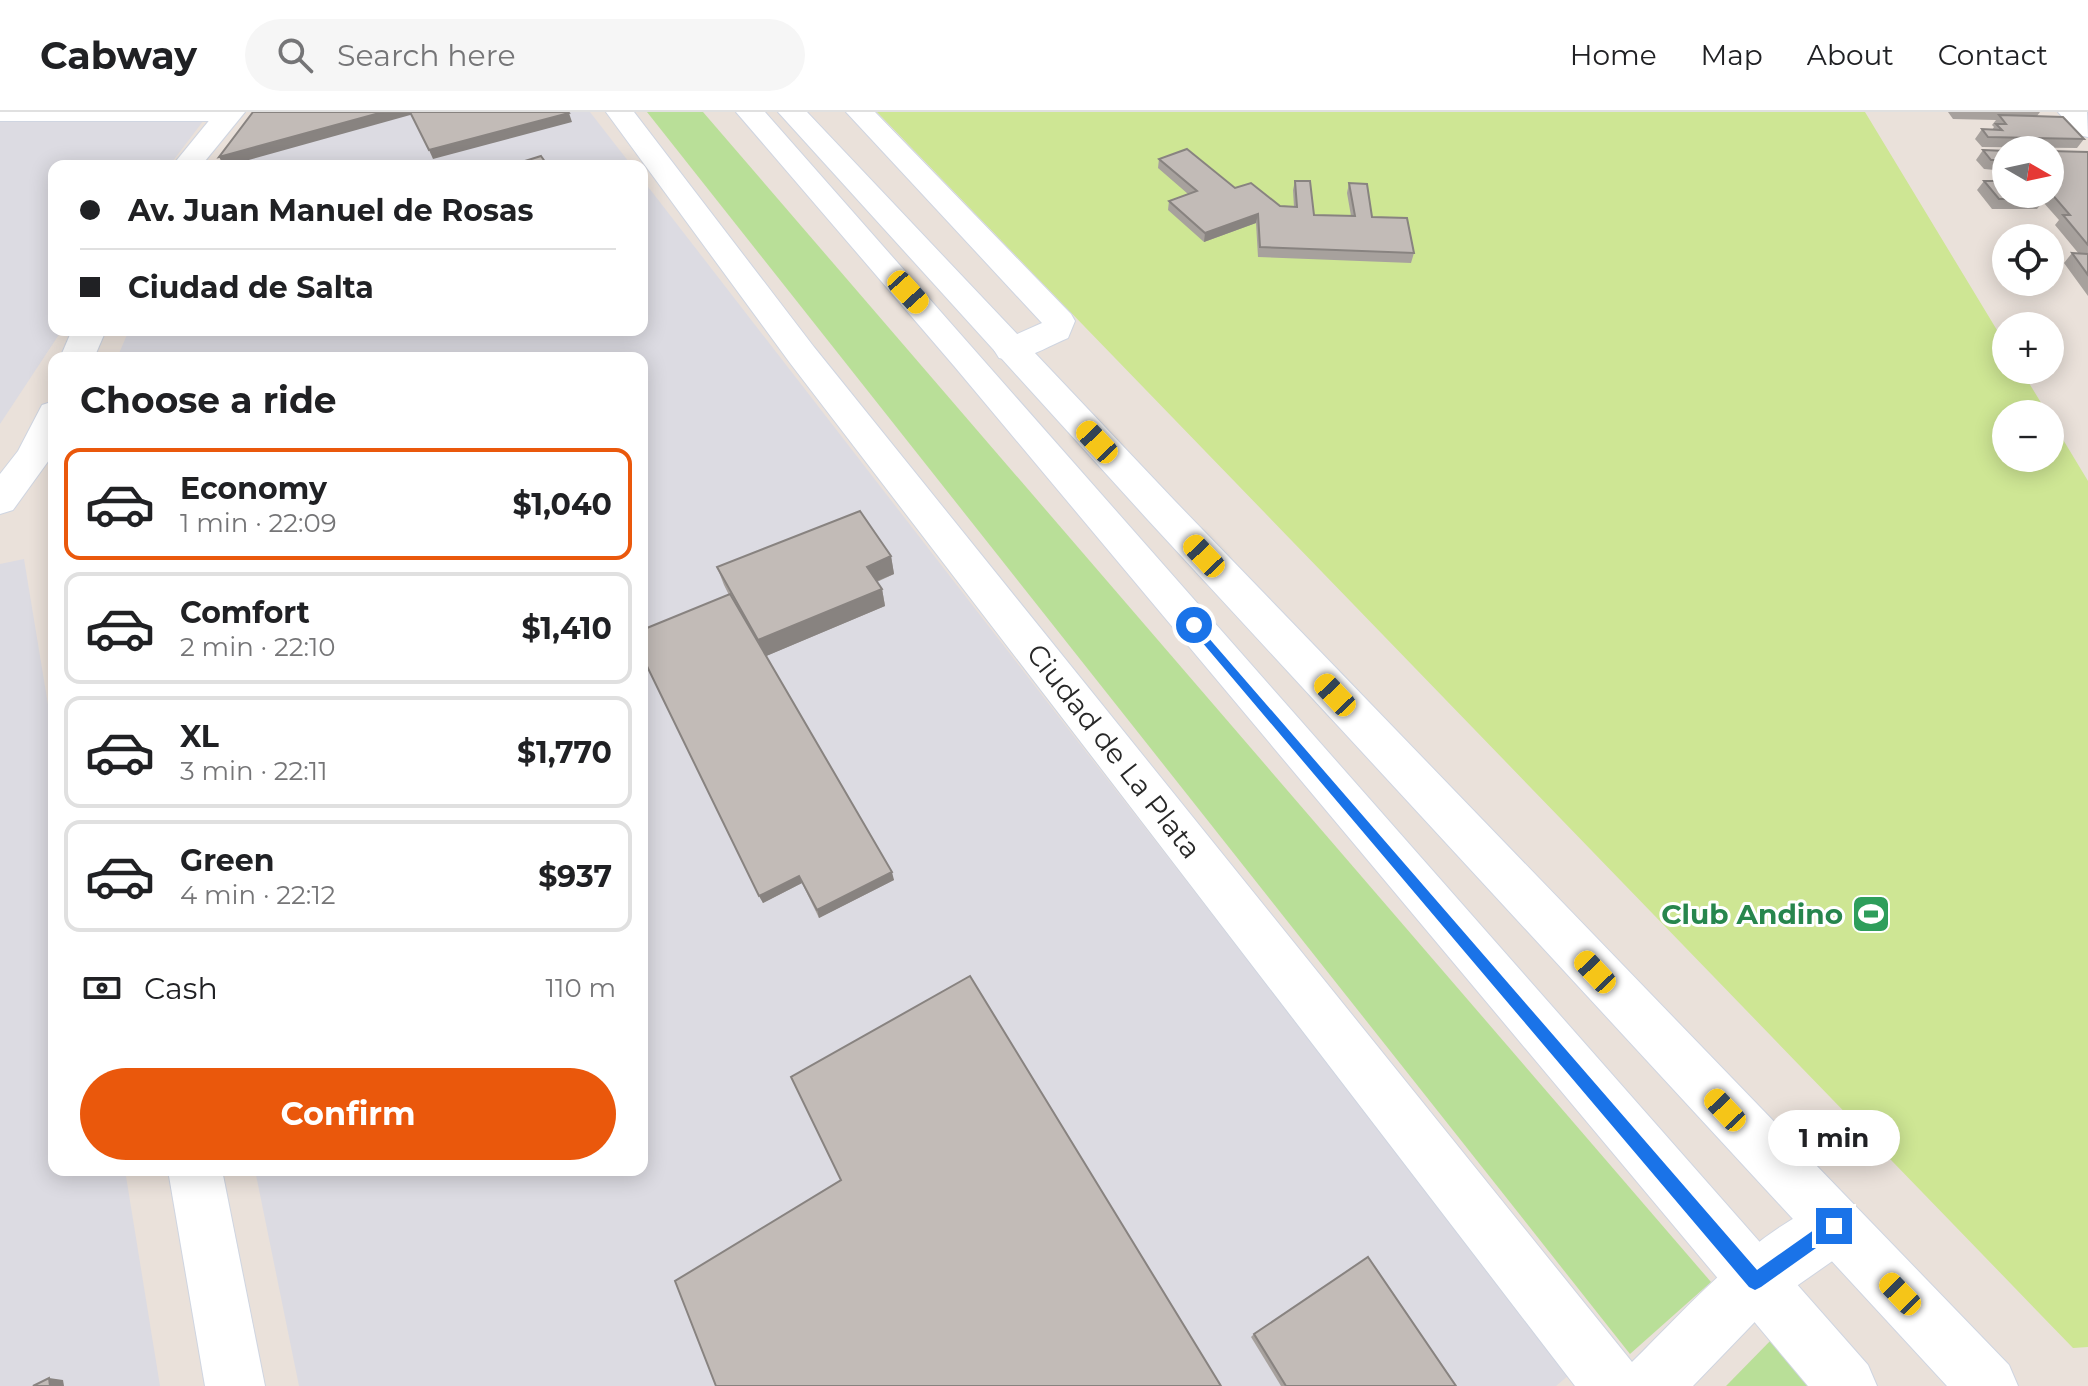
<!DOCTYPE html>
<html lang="en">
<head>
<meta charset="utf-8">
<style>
  body { margin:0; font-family:Montserrat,sans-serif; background:#f6f6f6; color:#202124; height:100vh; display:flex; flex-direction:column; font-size:30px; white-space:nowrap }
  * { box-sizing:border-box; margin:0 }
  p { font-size:26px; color:#757577 }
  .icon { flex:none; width:44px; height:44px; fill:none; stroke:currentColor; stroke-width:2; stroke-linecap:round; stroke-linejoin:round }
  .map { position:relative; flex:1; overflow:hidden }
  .drawer { position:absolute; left:48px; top:240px; width:600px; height:824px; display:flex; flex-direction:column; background:#fff; border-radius:16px; box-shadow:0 4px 20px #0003 }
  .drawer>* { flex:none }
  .top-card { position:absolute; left:48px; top:48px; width:600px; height:176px; border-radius:16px; box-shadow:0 4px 20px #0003; display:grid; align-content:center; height:176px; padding:0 32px; background:#fff }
  .needle { width:52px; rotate:99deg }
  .fabs { position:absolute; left:1992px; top:24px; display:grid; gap:16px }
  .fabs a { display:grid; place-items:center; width:72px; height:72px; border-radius:50%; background:#fff; box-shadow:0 4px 20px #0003; font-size:40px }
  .end { position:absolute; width:36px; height:36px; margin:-18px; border:10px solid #1a73e8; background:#fff; box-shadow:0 0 0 4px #fff }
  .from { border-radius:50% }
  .bubble { position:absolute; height:56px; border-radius:28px; background:#fff; box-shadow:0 4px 20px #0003; font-size:26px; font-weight:700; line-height:56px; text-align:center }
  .car { position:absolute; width:24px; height:48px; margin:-24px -12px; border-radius:10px; box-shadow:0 0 6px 2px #0007; background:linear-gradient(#f5c518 24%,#345 0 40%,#f5c518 0 76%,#345 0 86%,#f5c518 0) }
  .top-card b { display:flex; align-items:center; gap:28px; height:76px; font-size:30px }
  .top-card b+b { border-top:2px solid #e0e0e0 }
  .top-card i { width:20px; height:20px; background:#202124 }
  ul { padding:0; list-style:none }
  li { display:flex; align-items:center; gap:24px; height:112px; margin:0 16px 12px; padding:0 16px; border:4px solid #e0e0e0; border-radius:16px }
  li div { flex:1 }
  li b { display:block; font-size:30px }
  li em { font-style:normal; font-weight:700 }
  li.active { border-color:#ea580c }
  li>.icon { width:72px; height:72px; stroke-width:1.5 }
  h2 { padding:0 32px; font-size:36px; line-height:96px }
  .pay { display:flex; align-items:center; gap:20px; height:88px; padding:0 32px; font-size:30px }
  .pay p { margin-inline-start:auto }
  .primary-button { display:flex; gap:16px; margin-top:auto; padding:16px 32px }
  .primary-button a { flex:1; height:92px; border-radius:48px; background:#ea580c; color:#fff; font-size:32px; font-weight:700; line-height:92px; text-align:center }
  header { display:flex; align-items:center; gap:48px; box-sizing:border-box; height:112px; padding:0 40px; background:#fff; border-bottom:2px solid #e0e0e0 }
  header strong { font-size:38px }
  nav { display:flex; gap:44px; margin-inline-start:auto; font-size:28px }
  .search { width:560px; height:72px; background:#f6f6f6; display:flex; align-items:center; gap:20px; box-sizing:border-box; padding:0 28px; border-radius:44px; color:#757577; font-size:30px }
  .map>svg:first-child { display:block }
</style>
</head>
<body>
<header>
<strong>Cabway</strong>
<div class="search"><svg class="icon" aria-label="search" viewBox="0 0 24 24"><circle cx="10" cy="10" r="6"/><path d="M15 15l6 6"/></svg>Search here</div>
<nav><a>Home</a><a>Map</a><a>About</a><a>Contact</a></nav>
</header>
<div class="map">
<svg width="2088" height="1274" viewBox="0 0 2088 1274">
  <rect width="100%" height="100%" fill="#eae1da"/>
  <!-- industrial -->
  <g fill="#dcdbe2">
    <polygon points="0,0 210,0 169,54 54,54 54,218 62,218 0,312"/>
    <polygon points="266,0 590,0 632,54 225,54"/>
    <polygon points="642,67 1569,1263 1556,1274 299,1274 255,1058 642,1058 642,246 117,246 129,218 642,218"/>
    <polygon points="24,447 54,629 54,1058 125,1058 160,1274 0,1274 0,452"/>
  </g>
  <!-- green -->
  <g fill="#b9df98">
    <polygon points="647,0 703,0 1711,1170 1630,1242"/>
    <polygon points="1773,1226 1813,1274 1726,1274"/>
  </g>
  <!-- pitch -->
  <polygon fill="#cee694" points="877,0 1865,0 2006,233 2006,258 2021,258 2048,302 2006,302 2006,346 2050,346 2050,306 2088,369 2088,1235 2073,1236"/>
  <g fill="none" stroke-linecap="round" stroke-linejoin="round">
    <defs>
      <polygon id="service" points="0,0 232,0 236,4 228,9 0,9"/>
      <g id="minor">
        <polygon points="216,0 245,0 201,54 172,54"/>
        <path d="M 606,0 L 634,0 L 814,235 L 1632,1250 C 1693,1190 1753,1119 1834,1086 L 1854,1094 L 1862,1114 L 1854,1134 L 1775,1189 L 1693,1274 L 1575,1274 L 790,251 Z"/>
        <path d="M 846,0 L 875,0 L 1071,202 L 1075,209 L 1068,226 C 1046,235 1022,252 999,246 L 994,238 L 999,230 L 1042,211 Z"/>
        <polygon points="2058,0 2087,0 2088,25 2078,23"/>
        <polygon points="72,218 106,218 94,246 60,246"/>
        <polygon points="54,289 52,344 13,398 0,402 0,362 18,339 42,293"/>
        <polygon points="168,1058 222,1058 265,1274 205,1274"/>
      </g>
      <g id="secondary">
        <polygon points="736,0 765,0 1868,1253 1877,1274 1808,1274 954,254"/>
        <polygon points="778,0 807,0 1174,388 2009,1253 2018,1274 1947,1274 1148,408"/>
      </g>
    </defs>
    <!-- service casing -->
    <use href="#service" stroke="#cfd5e1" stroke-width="2"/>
    <!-- minor casing -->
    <use href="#minor" stroke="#cfd5e1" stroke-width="2"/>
    <!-- secondary casing -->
    <use href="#secondary" stroke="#cfd5e1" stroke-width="2"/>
    <!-- service -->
    <use href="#service" fill="#fff" fill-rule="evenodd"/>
    <!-- minor -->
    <use href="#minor" fill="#fff" fill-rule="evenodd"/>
    <!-- secondary -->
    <use href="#secondary" fill="#fff" fill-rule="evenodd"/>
  </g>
  <!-- wall -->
  <g fill="#a7a19d">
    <polygon points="1948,0 2040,0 2037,4 2084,27 2077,36 1982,35 1975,27 1982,17 1992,18 1994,15 1992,13 1996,8 1953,7"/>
    <polygon points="1983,38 2006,39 2006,59 1984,57 1976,48"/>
    <polygon points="2050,39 2088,40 2088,184 2064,151 2072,141 2079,142 2055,113 2059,108 2043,90 2037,97 1992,97 1977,78 1984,69 2006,82 2050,82"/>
    <polygon points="1159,47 1280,94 1294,95 1293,78 1295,69 1314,103 1351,104 1347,81 1349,71 1372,105 1414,141 1411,151 1258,145 1256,111 1204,130 1168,98 1169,89 1188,82 1158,56"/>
    <polygon points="891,444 894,462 877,470 882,477 885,494 766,544 894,768 819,806 802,771 763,791 642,544 729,483 724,473 717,455"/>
    <polygon points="1254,1222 1456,1274 1281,1274 1251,1225"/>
  </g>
  <!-- shaded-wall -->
  <g fill="#888380">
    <polygon points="383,0 421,0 227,54 224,54 219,45"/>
    <polygon points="569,1 572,10 433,47 429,38"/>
    <polygon points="1258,102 1256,111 1204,130 1205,121"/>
    <polygon points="642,389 646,398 642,400"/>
    <polygon points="891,444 894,462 870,472 867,455"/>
    <polygon points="882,477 885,494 764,545 758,528"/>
    <polygon points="892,760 894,768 819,806 817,798"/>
    <polygon points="799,764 802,771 763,791 759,784"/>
    <polygon points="49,1266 63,1268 64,1274 50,1274"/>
  </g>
  <!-- building -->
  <g fill="#c2bbb7" stroke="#888380" stroke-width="2">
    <polygon points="253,0 383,0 219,45"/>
    <polygon points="410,0 568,0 569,1 429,38"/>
    <polygon points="1999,3 2063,5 2084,27 1988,25 1982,17 2002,18 1996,12 2006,12"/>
    <polygon points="1187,37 1235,76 1251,71 1280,94 1297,95 1295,69 1310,69 1314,103 1355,104 1349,71 1367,72 1372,105 1407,106 1414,141 1260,135 1258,102 1205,121 1169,89 1197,79 1159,47"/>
    <polygon points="1983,38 2006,39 2006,48 1991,48"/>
    <polygon points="2050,39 2088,40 2088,133 2063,103 2070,103 2050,80"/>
    <polygon points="541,44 548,54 509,54"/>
    <polygon points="1984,69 2006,69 2006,82 2040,82 2044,87 1999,87"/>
    <polygon points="2072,141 2088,142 2088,163"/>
    <polygon points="860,399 891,444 867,455 882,477 758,528 717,455"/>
    <polygon points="730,482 892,760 817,798 799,764 759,784 642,544 642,518"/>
    <polygon points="970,864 1221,1274 716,1274 675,1169 841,1068 791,965"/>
    <polygon points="1368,1145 1456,1274 1286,1274 1254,1222"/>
    <polygon points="49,1266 50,1274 33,1274"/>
  </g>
  <!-- route -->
  <polygon fill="#1a73e8" points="1194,509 1757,1158 1828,1108 1834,1105 1840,1108 1842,1114 1840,1119 1761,1175 1755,1178 1749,1175 1190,516 1190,510"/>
  <!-- icons -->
  <defs>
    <symbol id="stadium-square" viewBox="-11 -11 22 22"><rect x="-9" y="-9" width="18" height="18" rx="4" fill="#2e9e5b" stroke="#fff"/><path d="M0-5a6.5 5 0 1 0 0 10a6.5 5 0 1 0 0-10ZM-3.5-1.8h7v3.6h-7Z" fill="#fff"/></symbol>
  </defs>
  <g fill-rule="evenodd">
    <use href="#stadium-square" x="1849" y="780" width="44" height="44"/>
  </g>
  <g text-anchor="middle" stroke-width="6" stroke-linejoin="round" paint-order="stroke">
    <!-- street labels -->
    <g font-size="28" fill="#282828" stroke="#fff">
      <text transform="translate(1114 639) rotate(52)" y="10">Ciudad de La Plata</text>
    </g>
    <!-- leisure labels -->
    <g font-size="28" font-weight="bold" fill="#27864d" stroke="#fff" text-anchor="end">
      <text x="1843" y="812">Club Andino</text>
    </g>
  </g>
</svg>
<div class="fabs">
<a><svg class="needle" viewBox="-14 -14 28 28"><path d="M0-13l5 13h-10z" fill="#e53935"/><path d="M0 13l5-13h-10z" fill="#757577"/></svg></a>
<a><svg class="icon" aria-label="locate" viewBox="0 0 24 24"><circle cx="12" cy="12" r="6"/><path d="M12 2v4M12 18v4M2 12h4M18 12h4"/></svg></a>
<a>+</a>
<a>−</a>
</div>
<i class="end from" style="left:1194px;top:513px"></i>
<i class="end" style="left:1834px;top:1114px"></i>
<div class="bubble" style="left:1768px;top:998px;width:132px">1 min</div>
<i class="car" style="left:908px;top:180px;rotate:138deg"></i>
<i class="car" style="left:1097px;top:330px;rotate:317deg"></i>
<i class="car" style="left:1204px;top:444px;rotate:317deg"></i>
<i class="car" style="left:1335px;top:583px;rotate:317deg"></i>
<i class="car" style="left:1595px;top:860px;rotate:317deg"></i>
<i class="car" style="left:1725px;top:998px;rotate:317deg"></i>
<i class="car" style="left:1900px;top:1182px;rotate:316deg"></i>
<div class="top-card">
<b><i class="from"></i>Av. Juan Manuel de Rosas</b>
<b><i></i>Ciudad de Salta</b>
</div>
<section class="drawer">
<h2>Choose a ride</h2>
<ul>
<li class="active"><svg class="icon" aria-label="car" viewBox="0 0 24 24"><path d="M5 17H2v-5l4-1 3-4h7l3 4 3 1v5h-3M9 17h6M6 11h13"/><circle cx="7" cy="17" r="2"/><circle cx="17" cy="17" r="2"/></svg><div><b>Economy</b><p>1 min · 22:09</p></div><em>$1,040</em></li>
<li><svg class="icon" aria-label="car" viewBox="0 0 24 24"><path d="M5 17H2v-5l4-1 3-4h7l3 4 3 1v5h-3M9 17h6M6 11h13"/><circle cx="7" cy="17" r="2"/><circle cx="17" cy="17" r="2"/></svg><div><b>Comfort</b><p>2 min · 22:10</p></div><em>$1,410</em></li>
<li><svg class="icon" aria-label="car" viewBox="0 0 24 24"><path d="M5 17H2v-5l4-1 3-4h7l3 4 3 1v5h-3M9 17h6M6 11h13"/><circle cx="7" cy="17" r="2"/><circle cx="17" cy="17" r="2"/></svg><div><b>XL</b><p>3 min · 22:11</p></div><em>$1,770</em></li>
<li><svg class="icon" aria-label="car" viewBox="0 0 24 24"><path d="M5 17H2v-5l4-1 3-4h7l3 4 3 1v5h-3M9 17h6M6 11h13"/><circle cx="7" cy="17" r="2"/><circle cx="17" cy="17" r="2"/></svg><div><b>Green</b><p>4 min · 22:12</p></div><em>$937</em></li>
</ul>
<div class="pay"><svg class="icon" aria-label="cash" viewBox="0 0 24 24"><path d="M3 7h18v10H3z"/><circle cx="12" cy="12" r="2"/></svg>Cash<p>110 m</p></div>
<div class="primary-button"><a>Confirm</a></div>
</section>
</div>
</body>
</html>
